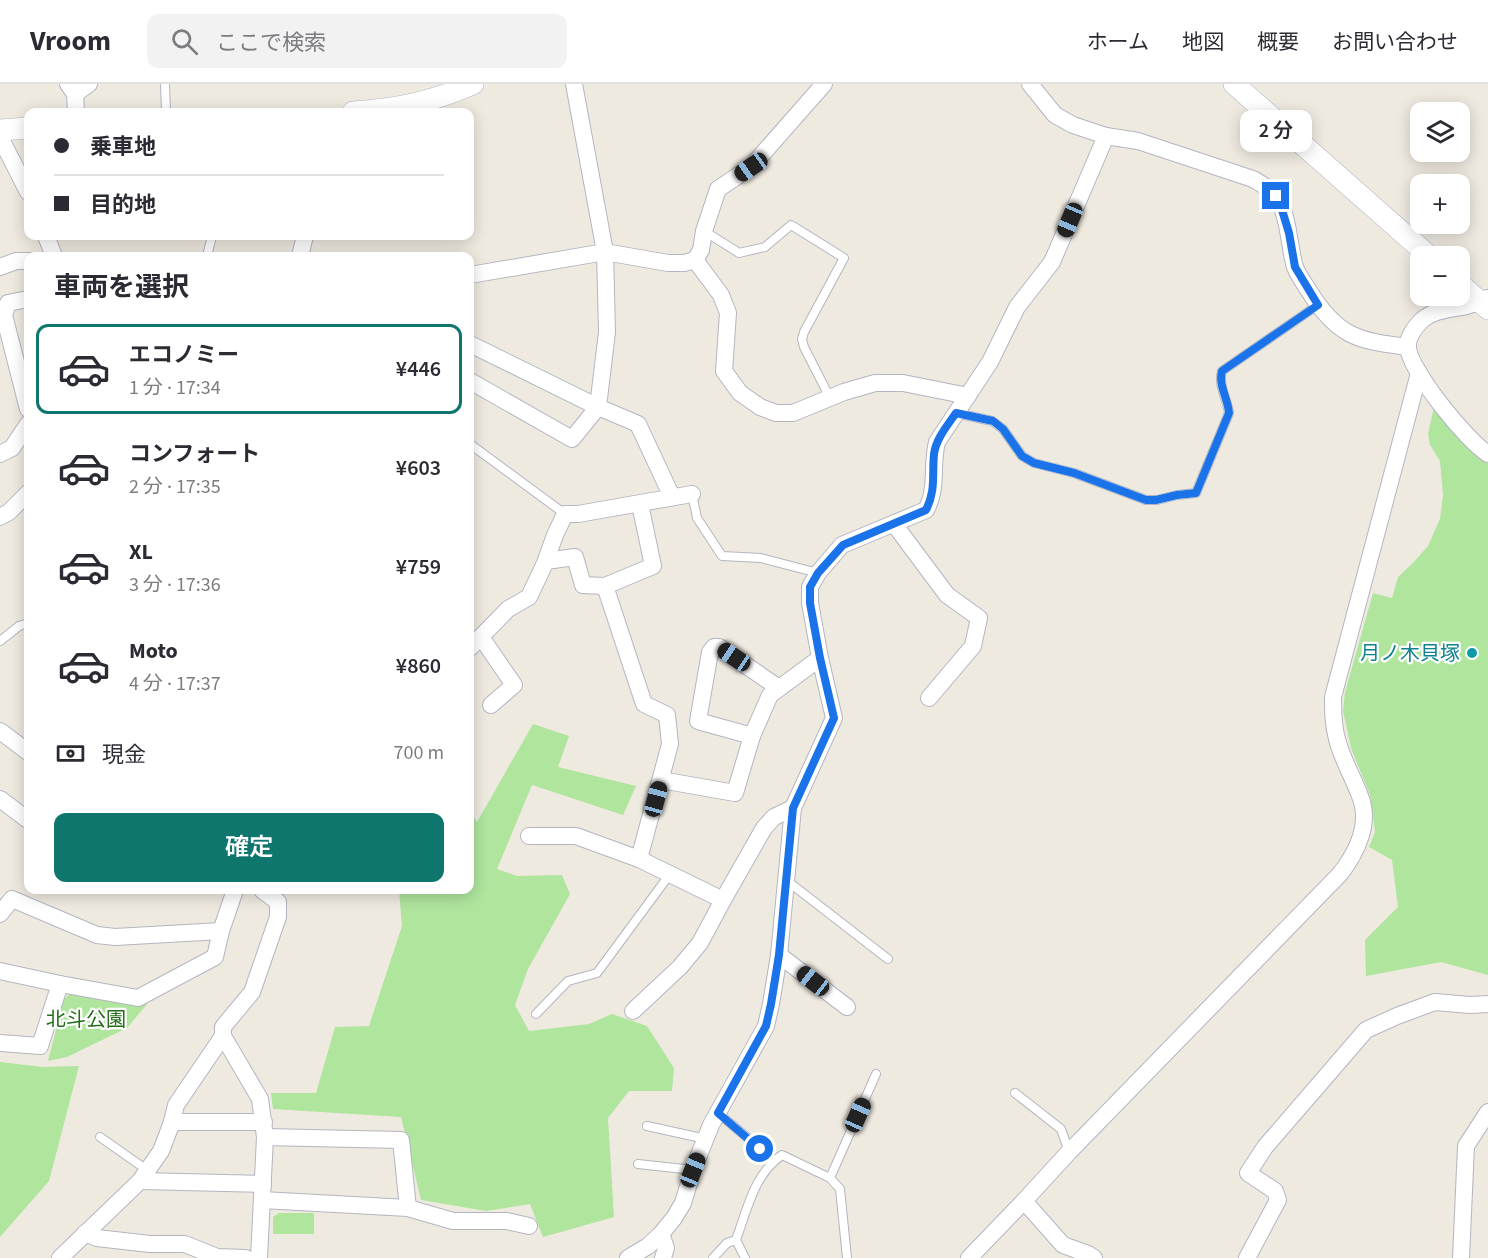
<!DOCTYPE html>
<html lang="ja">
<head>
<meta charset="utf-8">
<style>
  body { margin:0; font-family:"Source Sans 3","Noto Sans JP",sans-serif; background:#f2f2f3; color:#2b2b33; height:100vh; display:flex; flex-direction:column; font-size:22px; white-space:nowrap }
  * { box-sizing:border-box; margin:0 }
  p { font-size:20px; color:#7c7c81 }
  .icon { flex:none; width:33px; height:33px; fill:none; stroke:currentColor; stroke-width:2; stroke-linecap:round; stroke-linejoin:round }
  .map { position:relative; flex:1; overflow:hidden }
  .sheet { position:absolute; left:24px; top:168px; width:450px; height:642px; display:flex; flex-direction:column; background:#fff; border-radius:12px; box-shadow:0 3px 15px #0003 }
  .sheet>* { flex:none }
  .guide { position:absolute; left:24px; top:24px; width:450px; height:132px; border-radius:12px; box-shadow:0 3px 15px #0003; display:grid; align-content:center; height:132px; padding:0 30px; background:#fff }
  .controls { position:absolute; left:1410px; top:18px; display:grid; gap:12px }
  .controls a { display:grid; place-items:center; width:60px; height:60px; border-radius:12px; background:#fff; box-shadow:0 3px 15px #0003; font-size:30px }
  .end { position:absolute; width:27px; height:27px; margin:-14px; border:8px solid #1a73e8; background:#fff; box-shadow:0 0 0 3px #fff }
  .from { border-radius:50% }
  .bubble { position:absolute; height:42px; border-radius:12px; background:#fff; box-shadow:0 3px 15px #0003; font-size:20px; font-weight:600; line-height:42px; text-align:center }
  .car { position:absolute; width:18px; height:36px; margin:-18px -9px; border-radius:8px; box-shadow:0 0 4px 2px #0007; background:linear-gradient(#222 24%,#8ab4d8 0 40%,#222 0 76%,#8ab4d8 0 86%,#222 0) }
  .guide b { display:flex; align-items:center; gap:21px; height:57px; font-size:22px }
  .guide b+b { border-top:2px solid #e1e1e2 }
  .guide i { width:15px; height:15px; background:#2b2b33 }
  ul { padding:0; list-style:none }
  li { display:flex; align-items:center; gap:18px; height:90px; margin:0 12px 9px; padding:0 18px; border:3px solid transparent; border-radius:12px }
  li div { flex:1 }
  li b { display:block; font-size:22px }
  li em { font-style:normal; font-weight:600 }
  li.current { border-color:#0f766e }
  li>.icon { width:54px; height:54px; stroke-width:1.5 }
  h2 { padding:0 30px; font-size:27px; line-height:72px }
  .pay { display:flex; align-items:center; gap:15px; height:66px; padding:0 30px; font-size:22px }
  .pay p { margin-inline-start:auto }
  .button { display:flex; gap:12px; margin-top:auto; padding:12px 30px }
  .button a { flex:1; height:69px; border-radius:12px; background:#0f766e; color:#fff; font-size:24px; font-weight:600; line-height:69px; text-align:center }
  header { display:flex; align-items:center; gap:36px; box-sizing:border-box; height:84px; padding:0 30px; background:#fff; border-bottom:2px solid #e1e1e2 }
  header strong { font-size:28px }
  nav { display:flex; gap:33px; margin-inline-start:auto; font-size:21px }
  .search { width:420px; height:54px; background:#f2f2f3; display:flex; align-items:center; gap:15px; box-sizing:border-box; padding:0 21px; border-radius:12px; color:#7c7c81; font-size:22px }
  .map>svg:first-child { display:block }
</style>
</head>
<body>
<header>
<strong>Vroom</strong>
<div class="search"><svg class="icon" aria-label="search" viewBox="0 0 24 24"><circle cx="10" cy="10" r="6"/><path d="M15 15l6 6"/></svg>ここで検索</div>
<nav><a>ホーム</a><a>地図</a><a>概要</a><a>お問い合わせ</a></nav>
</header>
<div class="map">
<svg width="1488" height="1174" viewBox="0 0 1488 1174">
  <rect width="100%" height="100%" fill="#efeae0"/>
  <!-- green -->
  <g fill="#afe59d">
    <path d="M 1434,323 C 1452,341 1464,368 1488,379 L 1488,891 L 1441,878 L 1366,892 L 1365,856 L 1398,823 L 1392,776 L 1369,763 L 1375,748 L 1370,711 L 1351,664 L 1343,627 L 1345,608 L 1373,509 L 1392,514 L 1398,493 L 1413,479 L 1428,462 L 1440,435 L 1443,411 L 1440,377 L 1430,361 L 1428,350 Z"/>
    <polygon points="533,640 569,652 558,683 636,702 623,731 532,701 497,785 517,792 562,791 570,810 528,885 515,921 529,947 589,940 612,930 647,942 674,984 672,1007 629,1007 608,1034 614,1133 543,1153 530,1120 486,1127 421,1116 401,1033 273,1025 271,1009 316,1009 335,943 369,942 402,842 399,806 470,806 470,727 477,738"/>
    <polygon points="73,907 147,920 127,944 67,973 48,977 64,915"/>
    <polygon points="0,978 43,983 79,982 49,1097 0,1153"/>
    <polygon points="279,1129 314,1129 314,1150 273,1150 273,1133"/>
  </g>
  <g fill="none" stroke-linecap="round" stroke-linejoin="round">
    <defs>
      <g id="service">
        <polyline points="165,0 166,28"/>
        <polyline points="704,147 739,169 765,163 791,141 844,174 804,248 802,255 804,263 830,314"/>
        <polyline points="207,172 212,152"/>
        <path d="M 956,329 L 992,337 L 1003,345 L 1022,372 L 1034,379 L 1074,389 L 1146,416 L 1157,416 L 1177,411 L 1196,409 L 1229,329 C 1227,315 1218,301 1222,287 L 1318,221"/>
        <polyline points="470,360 565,430"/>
        <polyline points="692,410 697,434 722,472 761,474 818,489"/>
        <polyline points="0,557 19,542 28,539"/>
        <polyline points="786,796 888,875"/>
        <polyline points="536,930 568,897 597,889 670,790"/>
        <polyline points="1015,1009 1061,1045 1069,1068"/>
        <polyline points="718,1029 774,1076"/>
        <polyline points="647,1042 706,1055"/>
        <polyline points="100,1053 147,1086"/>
        <polyline points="638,1080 693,1086"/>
        <polyline points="830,1094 876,990"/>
        <polyline points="713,1174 727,1159 736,1156"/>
        <path d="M 745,1174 L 736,1156 C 747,1126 754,1090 782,1071 L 830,1094 L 840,1105 L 847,1174"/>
      </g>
      <g id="minor">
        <polyline points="68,0 75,10 76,28"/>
        <path d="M 1030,0 L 1055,31 L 1073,41 L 1106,52 L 1138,57 L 1253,95 C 1261,100 1270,104 1275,111 C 1286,125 1288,148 1291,164 C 1292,170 1293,177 1295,183 C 1298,191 1304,199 1309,207 C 1337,252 1357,257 1408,263"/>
        <polyline points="75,10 89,0"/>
        <polyline points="0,53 28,108"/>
        <polyline points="46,152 54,172"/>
        <polyline points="300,172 305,152"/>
        <polyline points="695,176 721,211 728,229 724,287 740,309 760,323 776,329 793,329 844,308 875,299 903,299 968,312"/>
        <polyline points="0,183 16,177 28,177"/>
        <polyline points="470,191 605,168 668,179 684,179 695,176 701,166 704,147 718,105 751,83 824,0"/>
        <path d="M 1487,214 C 1482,216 1476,219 1470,221 C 1454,226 1436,224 1422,236 C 1415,243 1407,254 1408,264 C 1411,288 1467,357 1488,370"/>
        <polyline points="28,215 8,219 4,231 28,325"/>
        <polyline points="470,260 598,323 638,340 672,413"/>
        <polyline points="470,297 572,355 598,323 607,248 605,168 574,0"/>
        <polyline points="0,370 12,364 28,340"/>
        <polyline points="0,433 9,428 28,409"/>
        <polyline points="894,440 947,511 979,534 973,562 929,614"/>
        <polyline points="546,477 575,473 583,501 605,502 653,482 640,420"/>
        <polyline points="605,502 644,620 667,631 670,660 639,775"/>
        <polyline points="481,553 514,601 491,621"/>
        <polyline points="470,564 508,525 529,513 545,479 555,451 565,430 578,430 692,410"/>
        <polyline points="0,647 28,668"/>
        <polyline points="752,652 698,637 710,568 714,563 719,563 779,604"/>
        <polyline points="661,696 735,709 752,652 770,611 820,574"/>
        <polyline points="0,715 28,736"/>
        <polyline points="529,752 576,752 639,775 723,816"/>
        <polyline points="0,830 12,815 97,851 115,853 221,847"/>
        <polyline points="779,871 847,923"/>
        <polyline points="0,887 60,900 138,914 215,873 221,847 235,806"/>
        <polyline points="633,927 680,883 700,859 723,816 764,744 774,733 793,724"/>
        <polyline points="0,959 40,962 60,900"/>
        <polyline points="172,1038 264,1038"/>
        <polyline points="265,1053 401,1056 408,1124"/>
        <polyline points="140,1097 263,1100"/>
        <polyline points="262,1116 408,1124 453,1137 507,1137 529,1142"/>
        <polyline points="1024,1117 1063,1161 1088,1170 1094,1174"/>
        <polyline points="85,1149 97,1154 150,1160 185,1160 217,1173 246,1174"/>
        <polyline points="661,1150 666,1164 663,1174"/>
        <polyline points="60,1174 140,1097 161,1067 172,1038 176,1021 223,952"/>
        <polyline points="259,1174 265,1053 260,1015 223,952 223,943 252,908 278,833 278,818 262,806"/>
        <path d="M 628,1174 L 648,1162 L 661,1150 L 674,1134 L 683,1119 L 693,1086 L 711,1041 L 766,942 L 771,920 L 779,871 L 793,724 L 834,634 L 820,574 L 810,519 L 810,503 L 818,489 L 842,461 L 926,426 C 938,405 931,381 937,358 L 990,278 L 1017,223 L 1052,178 L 1106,52"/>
        <path d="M 969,1174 L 1024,1117 L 1069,1068 L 1340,790 C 1357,768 1371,739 1360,712 C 1353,693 1342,675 1337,655 C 1333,641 1333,627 1333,613 L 1419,289"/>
        <polyline points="1247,1174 1278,1116 1275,1107 1248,1089 1265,1063 1366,946 1397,932 1435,918 1470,921 1488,920"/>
        <polyline points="1461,1174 1466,1062 1488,1028"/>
      </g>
      <g id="tertiary">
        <polyline points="1234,0 1429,172"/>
        <path d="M 353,28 C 397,25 432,18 473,0"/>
        <polyline points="0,46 28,44"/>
        <polyline points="1460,200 1488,225"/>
      </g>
    </defs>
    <!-- service casing -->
    <use href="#service" stroke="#b3b5c1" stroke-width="10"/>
    <!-- minor casing -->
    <use href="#minor" stroke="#b3b5c1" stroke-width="18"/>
    <!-- tertiary casing -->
    <use href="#tertiary" stroke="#b3b5c1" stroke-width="22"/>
    <!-- service -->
    <use href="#service" stroke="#fff" stroke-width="8"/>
    <!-- minor -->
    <use href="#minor" stroke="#fff" stroke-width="16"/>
    <!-- tertiary -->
    <use href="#tertiary" stroke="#fff" stroke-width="21"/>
  </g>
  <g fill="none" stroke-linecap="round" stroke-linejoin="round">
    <!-- route -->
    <path stroke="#1a73e8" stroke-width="8" d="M 760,1065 L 718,1029 L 766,942 L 771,920 L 779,871 L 793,724 L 834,634 L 820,574 L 810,519 L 810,503 L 818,489 L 843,461 L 926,426 C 936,407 932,390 934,370 C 936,355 947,342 956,329 L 993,337 L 1003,345 L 1022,372 L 1034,379 L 1074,389 L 1146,416 L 1156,416 L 1177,411 L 1196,409 L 1229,329 C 1228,315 1218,301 1222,287 L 1318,221 L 1295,183 L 1289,149 L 1282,126 L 1276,112"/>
  </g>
  <!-- markers -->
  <circle fill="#0f9aa8" stroke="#fff" stroke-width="2" cx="1472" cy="569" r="6"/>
  <g text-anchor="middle" stroke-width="4.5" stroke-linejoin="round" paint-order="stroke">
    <!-- culture labels -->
    <g font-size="20" fill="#0d838f" stroke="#fff" text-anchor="end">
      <text x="1460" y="576">月ノ木貝塚</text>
    </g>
    <!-- park labels -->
    <g font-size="20" fill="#246e1a" stroke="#fff">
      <text x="86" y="942">北斗公園</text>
    </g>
  </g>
</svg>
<div class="controls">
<a><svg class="icon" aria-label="layers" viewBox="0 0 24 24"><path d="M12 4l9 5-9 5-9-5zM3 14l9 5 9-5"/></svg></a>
<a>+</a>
<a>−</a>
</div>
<i class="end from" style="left:760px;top:1065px"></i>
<i class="end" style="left:1276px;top:112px"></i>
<div class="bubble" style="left:1240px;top:26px;width:72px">2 分</div>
<i class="car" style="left:751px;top:83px;rotate:235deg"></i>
<i class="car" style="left:1070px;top:136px;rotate:203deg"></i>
<i class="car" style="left:734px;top:573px;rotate:304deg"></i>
<i class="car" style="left:656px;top:715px;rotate:15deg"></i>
<i class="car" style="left:813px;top:897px;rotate:308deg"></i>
<i class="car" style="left:858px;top:1031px;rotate:24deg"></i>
<i class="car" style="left:693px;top:1086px;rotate:22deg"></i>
<div class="guide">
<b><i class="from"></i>乗車地</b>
<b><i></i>目的地</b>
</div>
<section class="sheet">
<h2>車両を選択</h2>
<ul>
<li class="current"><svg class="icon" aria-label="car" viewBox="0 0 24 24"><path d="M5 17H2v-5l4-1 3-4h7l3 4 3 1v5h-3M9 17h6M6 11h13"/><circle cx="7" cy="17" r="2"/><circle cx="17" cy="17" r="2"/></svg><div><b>エコノミー</b><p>1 分 · 17:34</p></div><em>¥446</em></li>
<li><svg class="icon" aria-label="car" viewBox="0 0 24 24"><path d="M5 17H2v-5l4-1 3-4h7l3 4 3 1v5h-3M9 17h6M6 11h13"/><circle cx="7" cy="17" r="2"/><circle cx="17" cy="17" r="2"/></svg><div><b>コンフォート</b><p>2 分 · 17:35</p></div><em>¥603</em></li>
<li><svg class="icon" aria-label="car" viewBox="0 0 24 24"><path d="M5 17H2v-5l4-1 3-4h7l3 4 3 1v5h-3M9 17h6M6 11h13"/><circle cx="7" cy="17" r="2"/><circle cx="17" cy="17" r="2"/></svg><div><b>XL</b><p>3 分 · 17:36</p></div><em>¥759</em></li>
<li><svg class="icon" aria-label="car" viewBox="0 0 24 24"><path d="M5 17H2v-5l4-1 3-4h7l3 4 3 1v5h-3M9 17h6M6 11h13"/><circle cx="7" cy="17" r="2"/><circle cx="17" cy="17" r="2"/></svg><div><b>Moto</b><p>4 分 · 17:37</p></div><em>¥860</em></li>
</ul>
<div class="pay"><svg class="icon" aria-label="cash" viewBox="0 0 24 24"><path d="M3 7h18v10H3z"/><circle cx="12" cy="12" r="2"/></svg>現金<p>700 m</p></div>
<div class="button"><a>確定</a></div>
</section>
</div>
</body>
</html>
